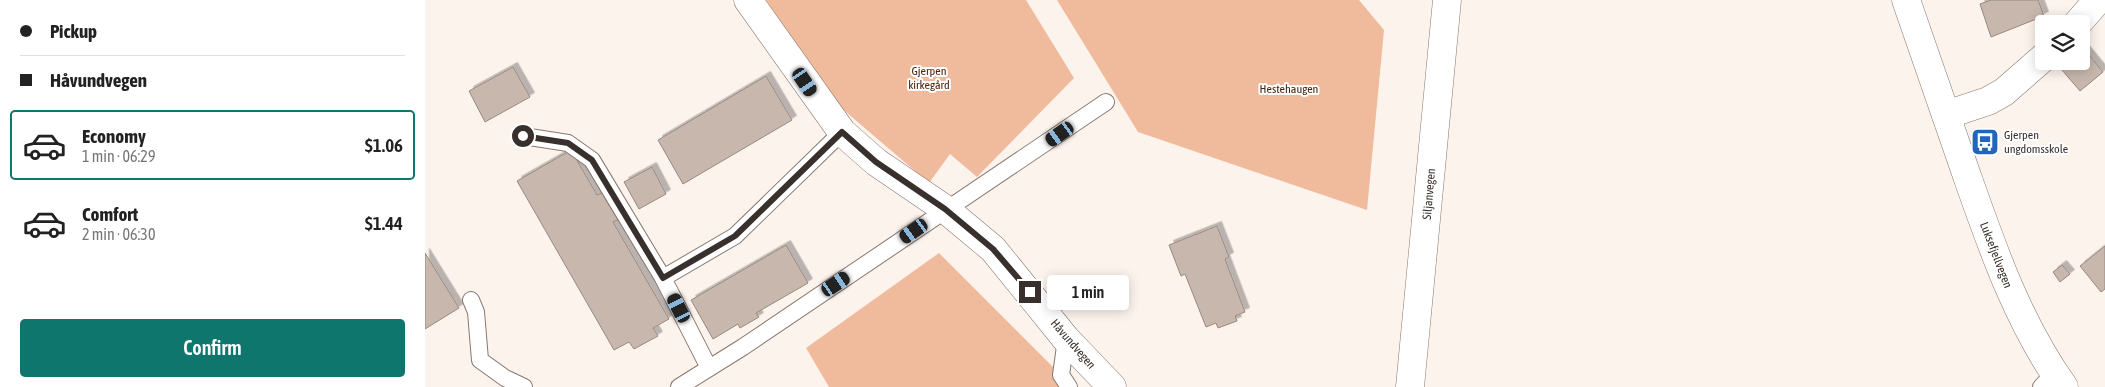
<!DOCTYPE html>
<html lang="en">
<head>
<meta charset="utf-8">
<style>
  body { margin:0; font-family:"Asap Condensed",sans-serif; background:#f6f6f6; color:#222; height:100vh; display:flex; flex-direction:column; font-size:19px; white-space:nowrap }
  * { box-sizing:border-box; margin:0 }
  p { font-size:16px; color:#767676 }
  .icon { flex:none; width:28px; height:28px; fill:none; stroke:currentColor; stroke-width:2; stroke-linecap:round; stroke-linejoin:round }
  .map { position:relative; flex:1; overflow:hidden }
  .sheet { display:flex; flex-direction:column; background:#fff; width:425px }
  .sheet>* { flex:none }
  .hud { display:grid; align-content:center; height:110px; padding:0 20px; background:#fff }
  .tools { position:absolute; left:1610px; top:15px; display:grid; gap:10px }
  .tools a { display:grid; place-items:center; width:55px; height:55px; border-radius:5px; background:#fff; box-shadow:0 2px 12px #0003; font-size:25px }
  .end { position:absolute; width:22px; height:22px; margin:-11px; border:6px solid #37302d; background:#fff; box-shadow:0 0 0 2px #fff }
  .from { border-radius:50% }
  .bubble { position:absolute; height:35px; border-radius:5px; background:#fff; box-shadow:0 2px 12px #0003; font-size:16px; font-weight:600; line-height:35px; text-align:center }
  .car { position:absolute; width:15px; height:30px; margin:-15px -8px; border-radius:6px; box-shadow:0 0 4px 1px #0007; background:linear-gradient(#222 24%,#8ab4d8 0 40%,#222 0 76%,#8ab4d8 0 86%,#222 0) }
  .hud b { display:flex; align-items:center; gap:18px; height:48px; font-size:19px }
  .hud b+b { border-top:1px solid #e0e0e0 }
  .hud i { width:12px; height:12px; background:#222 }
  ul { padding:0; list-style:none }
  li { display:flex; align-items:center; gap:15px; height:70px; margin:0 10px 8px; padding:0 10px; border:2px solid transparent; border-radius:5px }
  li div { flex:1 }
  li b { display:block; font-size:19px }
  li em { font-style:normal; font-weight:600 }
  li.active { border-color:#0f766e }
  li>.icon { width:45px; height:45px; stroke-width:1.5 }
  .button { display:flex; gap:10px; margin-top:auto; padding:10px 20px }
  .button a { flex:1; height:58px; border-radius:5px; background:#0f766e; color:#fff; font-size:20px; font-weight:600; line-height:58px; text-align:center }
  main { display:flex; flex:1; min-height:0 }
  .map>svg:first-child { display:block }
</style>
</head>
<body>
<main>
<section class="sheet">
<div class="hud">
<b><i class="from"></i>Pickup</b>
<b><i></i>Håvundvegen</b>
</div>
<ul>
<li class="active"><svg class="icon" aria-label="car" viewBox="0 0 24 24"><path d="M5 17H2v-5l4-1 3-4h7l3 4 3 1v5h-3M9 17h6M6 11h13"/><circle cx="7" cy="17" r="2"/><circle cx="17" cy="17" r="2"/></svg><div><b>Economy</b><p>1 min · 06:29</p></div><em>$1.06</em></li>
<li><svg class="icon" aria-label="car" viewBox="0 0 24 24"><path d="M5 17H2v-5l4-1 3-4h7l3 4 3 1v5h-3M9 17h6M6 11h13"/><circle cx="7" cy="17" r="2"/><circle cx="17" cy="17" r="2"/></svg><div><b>Comfort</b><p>2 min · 06:30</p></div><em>$1.44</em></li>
</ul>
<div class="button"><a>Confirm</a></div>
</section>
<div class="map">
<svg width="1680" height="387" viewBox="0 0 1680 387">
  <defs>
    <filter id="shadow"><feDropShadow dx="4.5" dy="-4.5" stdDeviation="0" flood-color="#0004"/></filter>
  </defs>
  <rect width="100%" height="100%" fill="#fdf3ed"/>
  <!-- green -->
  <g fill="#f0bb9c">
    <polygon points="341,0 601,0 649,78 552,177 525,154 504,183 407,100"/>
    <polygon points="632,0 934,0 959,30 942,210 713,132"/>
    <polygon points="514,253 636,375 646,387 404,387 381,348"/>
  </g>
  <!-- building -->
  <g fill="#c7b7ad" stroke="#988980" filter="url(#shadow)">
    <polygon points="1566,0 1613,0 1619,16 1566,37 1555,4"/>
    <polygon points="1660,50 1678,72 1655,91 1637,70 1647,61 1656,61 1656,53"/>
    <polygon points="88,67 105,97 60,122 44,91"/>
    <polygon points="341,76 367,120 258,184 233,140"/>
    <polygon points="146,150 172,195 177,193 193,220 188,222 244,319 228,328 233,336 209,349 204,342 189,350 92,181"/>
    <polygon points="227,167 241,194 214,209 199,182"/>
    <polygon points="792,226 804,257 800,259 820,312 810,316 812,321 793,328 791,323 781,327 760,274 756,276 744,245"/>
    <polygon points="361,245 383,283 331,313 334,317 315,328 313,324 288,339 266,300"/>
    <polygon points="1680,246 1680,289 1676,292 1655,266"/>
    <polygon points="0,253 34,308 0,329"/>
    <polygon points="1637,265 1645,274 1635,282 1628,272"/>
  </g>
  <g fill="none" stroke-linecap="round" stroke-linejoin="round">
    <defs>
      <g id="service">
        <polyline points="98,136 143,143 167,160 238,278 284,368"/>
        <polyline points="238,278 310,236 417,132"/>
        <polyline points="46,300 51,312 55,360 80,378 99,387"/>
        <polyline points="641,339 636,375 644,387"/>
        <polyline points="254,387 318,347 681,102"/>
        <polyline points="1616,387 1629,373"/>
      </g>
      <g id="minor">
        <polyline points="1652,24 1673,0"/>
        <polyline points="1521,115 1563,101 1579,92 1619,57"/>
      </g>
      <polyline id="tertiary" points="323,0 417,132 451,162 520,209 568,249 641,339 687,387"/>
      <path id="secondary" d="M 1481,0 C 1501,58 1521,115 1541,173 C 1567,247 1593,323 1639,387"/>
      <polyline id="primary" points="985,387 1022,0"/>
    </defs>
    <!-- service casing -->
    <use href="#service" stroke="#88786f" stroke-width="18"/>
    <!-- minor casing -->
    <use href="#minor" stroke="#88786f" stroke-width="29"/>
    <!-- tertiary casing -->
    <use href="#tertiary" stroke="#88786f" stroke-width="29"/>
    <!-- secondary casing -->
    <use href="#secondary" stroke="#88786f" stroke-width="29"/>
    <!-- primary casing -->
    <use href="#primary" stroke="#88786f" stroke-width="29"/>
    <!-- service -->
    <use href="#service" stroke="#fff" stroke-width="16"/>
    <!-- minor -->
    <use href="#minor" stroke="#fff" stroke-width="28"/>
    <!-- tertiary -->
    <use href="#tertiary" stroke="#fff" stroke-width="28"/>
    <!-- secondary -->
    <use href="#secondary" stroke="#fff" stroke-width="28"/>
    <!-- primary -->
    <use href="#primary" stroke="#fff" stroke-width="28"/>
  </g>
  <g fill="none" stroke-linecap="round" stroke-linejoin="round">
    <!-- route -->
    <polyline stroke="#37302d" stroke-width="6" points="98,136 143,143 167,160 238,278 310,236 417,132 451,162 520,209 568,249 605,292"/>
  </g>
  <!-- icons -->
  <defs>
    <symbol id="bus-square" viewBox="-11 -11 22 22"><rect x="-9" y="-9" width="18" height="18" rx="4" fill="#2365b6" stroke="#fff"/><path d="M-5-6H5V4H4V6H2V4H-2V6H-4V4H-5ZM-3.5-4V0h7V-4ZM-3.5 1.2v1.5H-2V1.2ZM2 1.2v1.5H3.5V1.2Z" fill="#fff"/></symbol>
  </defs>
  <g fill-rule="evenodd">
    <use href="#bus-square" x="1544" y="126" width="32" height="32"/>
  </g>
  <g text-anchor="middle" stroke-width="4" stroke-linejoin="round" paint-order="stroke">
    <!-- park labels -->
    <g font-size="12" fill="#47240c" stroke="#fff">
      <text x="504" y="75">Gjerpen<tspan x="504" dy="14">kirkegård</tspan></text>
      <text x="864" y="93">Hestehaugen</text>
    </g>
    <!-- poi labels -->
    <g font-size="12" fill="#37302d" stroke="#fff" text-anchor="start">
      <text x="1579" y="139">Gjerpen<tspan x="1579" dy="14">ungdomsskole</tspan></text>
    </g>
    <!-- street labels -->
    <g font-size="12" fill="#37302d" stroke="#fff">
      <text transform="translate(1004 194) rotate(-85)" y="4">Siljanvegen</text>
      <text transform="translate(1571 255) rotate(69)" y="4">Luksefjellvegen</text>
      <text transform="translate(648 344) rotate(49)" y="4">Håvundvegen</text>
    </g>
  </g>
</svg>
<div class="tools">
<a><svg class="icon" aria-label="layers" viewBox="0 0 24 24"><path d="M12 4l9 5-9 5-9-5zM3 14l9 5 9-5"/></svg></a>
</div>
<i class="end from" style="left:98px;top:136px"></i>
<i class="end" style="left:605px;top:292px"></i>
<div class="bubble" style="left:622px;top:275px;width:82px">1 min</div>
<i class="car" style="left:380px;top:82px;rotate:146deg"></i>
<i class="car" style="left:635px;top:134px;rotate:235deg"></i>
<i class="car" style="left:489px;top:231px;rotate:235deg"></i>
<i class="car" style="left:411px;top:284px;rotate:56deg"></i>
<i class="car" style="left:254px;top:308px;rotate:333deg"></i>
</div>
</main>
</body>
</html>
